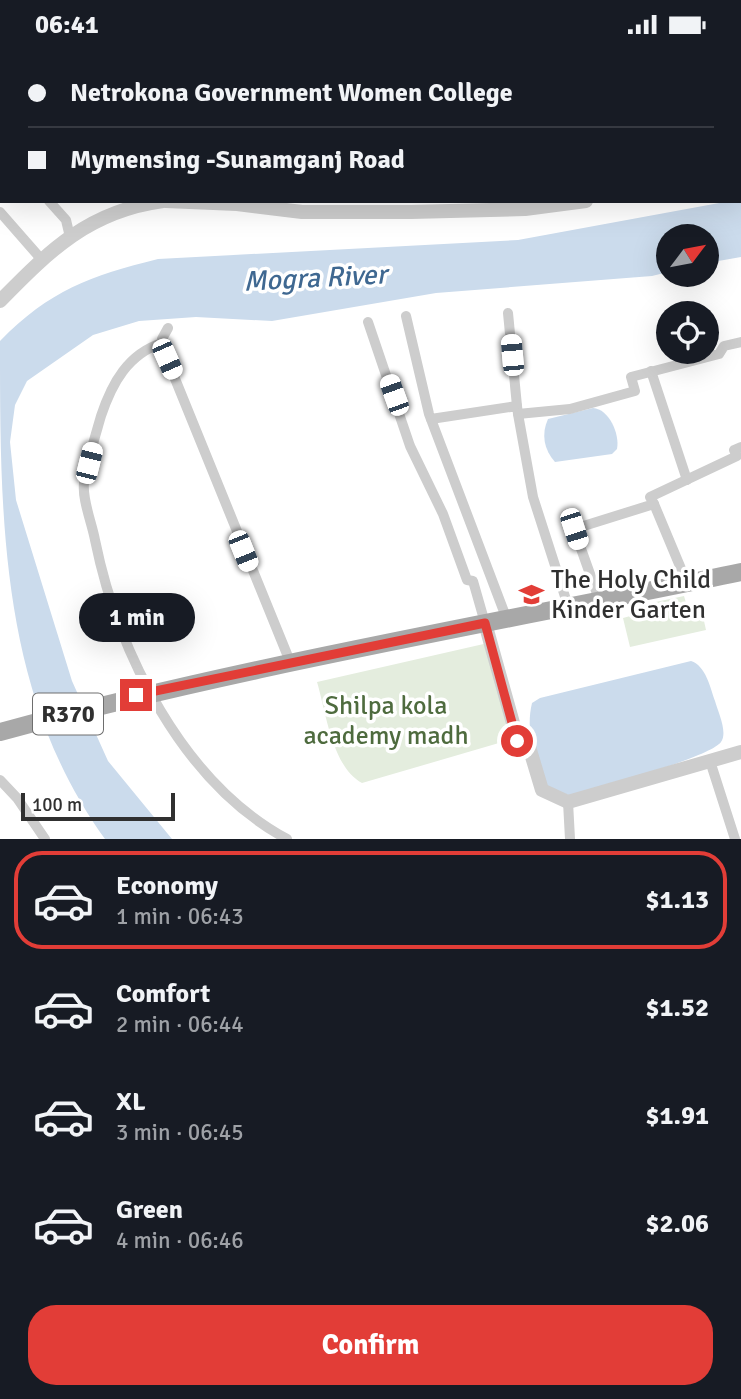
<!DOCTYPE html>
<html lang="en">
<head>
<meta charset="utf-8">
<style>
  body { margin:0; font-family:Signika,sans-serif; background:#242831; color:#f1f3f6; height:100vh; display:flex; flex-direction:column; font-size:26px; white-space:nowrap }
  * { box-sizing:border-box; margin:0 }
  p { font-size:23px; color:#9ea1a6 }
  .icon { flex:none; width:38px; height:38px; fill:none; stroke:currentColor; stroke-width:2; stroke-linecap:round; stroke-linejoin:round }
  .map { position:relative; height:790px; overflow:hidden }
  .drawer { display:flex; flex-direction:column; background:#171b24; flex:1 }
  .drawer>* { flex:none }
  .hud { position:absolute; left:0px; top:0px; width:742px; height:154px; box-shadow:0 7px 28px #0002; display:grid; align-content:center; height:154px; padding:0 28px; background:#171b24 }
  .needle { width:46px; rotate:58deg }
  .fabs { position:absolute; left:656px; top:175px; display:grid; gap:14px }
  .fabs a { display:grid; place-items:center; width:63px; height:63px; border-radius:50%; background:#171b24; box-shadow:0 7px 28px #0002; font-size:35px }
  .scale { position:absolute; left:21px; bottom:18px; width:154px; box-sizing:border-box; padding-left:7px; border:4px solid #303030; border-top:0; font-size:19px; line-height:24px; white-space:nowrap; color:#303030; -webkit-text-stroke:5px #fff; paint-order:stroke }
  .end { position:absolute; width:32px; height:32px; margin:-16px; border:9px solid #e23d37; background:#fff; box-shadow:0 0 0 4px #fff }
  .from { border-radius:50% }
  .bubble { position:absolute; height:49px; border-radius:24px; background:#171b24; box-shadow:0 7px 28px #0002; font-size:23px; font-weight:700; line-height:49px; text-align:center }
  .car { position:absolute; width:21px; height:42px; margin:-21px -10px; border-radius:9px; box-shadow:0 0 5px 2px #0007; background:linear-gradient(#fff 24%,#345 0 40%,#fff 0 76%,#345 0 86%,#fff 0) }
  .hud b { display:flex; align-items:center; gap:24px; height:66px; font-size:26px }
  .hud b+b { border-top:2px solid #363941 }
  .hud i { width:18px; height:18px; background:#f1f3f6 }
  ul { padding:12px 0 0; list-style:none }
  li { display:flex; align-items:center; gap:21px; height:98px; margin:0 14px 10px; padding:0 14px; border:4px solid transparent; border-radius:28px }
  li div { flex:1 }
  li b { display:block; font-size:26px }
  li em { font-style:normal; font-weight:700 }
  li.active { border-color:#e23d37 }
  li>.icon { width:63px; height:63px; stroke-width:1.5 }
  .cta { display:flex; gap:14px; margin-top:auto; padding:14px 28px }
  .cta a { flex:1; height:80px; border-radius:28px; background:#e23d37; color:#fff; font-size:28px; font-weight:700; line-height:80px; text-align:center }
  .status { display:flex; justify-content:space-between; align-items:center; height:49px; padding:0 35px; background:#171b24; direction:ltr }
  .status svg { height:19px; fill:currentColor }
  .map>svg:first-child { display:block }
</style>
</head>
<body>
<div class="status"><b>06:41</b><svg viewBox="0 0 49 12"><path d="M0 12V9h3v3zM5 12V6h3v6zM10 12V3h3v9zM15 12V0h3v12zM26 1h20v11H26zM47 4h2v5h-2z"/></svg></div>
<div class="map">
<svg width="741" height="790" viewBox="0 0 741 790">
  <rect width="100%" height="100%" fill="#fff"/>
  <!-- green -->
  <g fill="#e4edde">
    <polygon points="684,547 687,557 700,554 706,581 630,598 623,569 634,566 632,558"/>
    <path d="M 488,594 L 513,690 L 362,734 C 332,718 326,663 317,633 Z"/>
  </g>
  <!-- water -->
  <g fill="#cbdbec">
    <path d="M 741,150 L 741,208 L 707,214 L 707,187 L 668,187 L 668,223 L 652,227 L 436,244 L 272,272 L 196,268 L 139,272 L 93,286 L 27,332 L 15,356 L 10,393 L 16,451 L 72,632 L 108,712 L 172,790 L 105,790 C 0,645 0,470 0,292 C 50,241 90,227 158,210 L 518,191 Z"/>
    <path d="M 593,359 C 609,360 620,385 617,400 L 612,405 L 555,413 C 544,401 541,385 548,370 Z"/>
    <path d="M 691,612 C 706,617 710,638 715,652 C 718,663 728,683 721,693 C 710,708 607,736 584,744 L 571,747 L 547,738 C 535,712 525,683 532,654 L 540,649 Z"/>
  </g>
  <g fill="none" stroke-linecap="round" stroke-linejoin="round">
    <!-- minor -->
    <g stroke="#cdcdcd" stroke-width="10">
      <polyline points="200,2 202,0"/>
      <polyline points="354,2 356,0"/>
      <polyline points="543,2 545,0"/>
      <polyline points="0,85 2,87"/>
      <polyline points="49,152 66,171 70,188"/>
      <polyline points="0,163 42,211"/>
      <polyline points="508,264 517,357"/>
      <polyline points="406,267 429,365 506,568"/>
      <polyline points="368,273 410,397 443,465 467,531 473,532 485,574"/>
      <polyline points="168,279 162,290 167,310 291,615"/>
      <path d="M 162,294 C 128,305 112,334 101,367 C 95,388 87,413 84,434 C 82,451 92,474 95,491 C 118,604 183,734 287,790"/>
      <polyline points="651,322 687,431"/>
      <polyline points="431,370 517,357 518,365"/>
      <polyline points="654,455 687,534"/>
      <polyline points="600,553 574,480 654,455 650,448 737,407 734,401 741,398"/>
      <polyline points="569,560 533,448 518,365 570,360 635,342 631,328 719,305 724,297 741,293"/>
      <polyline points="710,712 735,790"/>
      <polyline points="0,731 17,749 45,790"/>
      <polyline points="568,753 570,790"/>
    </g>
    <!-- tertiary -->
    <g stroke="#cdcdcd" stroke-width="14">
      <polyline points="740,110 741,109"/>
      <polyline points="166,152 237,155 302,163 411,163 525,160 586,152"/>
      <path d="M 0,252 C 50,201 89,162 163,152"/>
      <polyline points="485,574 518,692 527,691 542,741 568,753 741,703"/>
    </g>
    <!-- primary -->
    <path stroke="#a8a8a8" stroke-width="18" d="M 0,683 C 244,617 494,574 741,523"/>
  </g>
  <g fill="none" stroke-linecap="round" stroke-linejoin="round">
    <!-- route -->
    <polyline stroke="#e23d37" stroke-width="9" points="136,646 485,574 517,692"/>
  </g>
  <!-- icons -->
  <defs>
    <symbol id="school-bare" viewBox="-9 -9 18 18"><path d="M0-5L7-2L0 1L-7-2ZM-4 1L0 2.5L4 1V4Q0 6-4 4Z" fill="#e23d37" stroke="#fff" stroke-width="2.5" paint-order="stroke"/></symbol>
  </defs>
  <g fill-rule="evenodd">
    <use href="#school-bare" x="514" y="528" width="35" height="35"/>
  </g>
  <g text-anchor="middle" stroke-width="7" stroke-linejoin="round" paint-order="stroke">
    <!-- shield labels -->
    <rect fill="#fff" stroke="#6e6e6e" stroke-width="2" x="33" y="644.5" width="70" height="41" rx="5"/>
    <g font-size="24" font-weight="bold" fill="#303030">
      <text x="68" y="673">R370</text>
    </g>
    <!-- poi labels -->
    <g font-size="26" fill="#303030" stroke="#fff" text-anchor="start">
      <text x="551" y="539">The Holy Child<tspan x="551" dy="30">Kinder Garten</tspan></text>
    </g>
    <!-- park labels -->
    <g font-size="26" fill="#4e6b3e" stroke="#fff">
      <text x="386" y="665">Shilpa kola<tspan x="386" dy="30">academy madh</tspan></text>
    </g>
    <!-- water labels -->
    <g font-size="28" font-style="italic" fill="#3f6891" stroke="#fff">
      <text transform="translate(315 228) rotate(-3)" y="10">Mogra River</text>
    </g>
  </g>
</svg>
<div class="fabs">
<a><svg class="needle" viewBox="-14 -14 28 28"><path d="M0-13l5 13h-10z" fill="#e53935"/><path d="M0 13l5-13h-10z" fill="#9ea1a6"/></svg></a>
<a><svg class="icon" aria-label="locate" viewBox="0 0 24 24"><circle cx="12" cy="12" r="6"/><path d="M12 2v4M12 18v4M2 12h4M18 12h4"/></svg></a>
</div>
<div class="scale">100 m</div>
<i class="end from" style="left:517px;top:692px"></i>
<i class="end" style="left:136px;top:646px"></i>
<div class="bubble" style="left:79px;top:544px;width:116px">1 min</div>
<i class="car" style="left:512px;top:306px;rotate:355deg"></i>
<i class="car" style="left:167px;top:310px;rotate:156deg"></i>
<i class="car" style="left:394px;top:346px;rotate:340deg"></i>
<i class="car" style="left:89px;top:414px;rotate:14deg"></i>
<i class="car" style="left:574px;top:480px;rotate:162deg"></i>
<i class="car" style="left:243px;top:502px;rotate:158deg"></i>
<div class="hud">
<b><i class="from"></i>Netrokona Government Women College</b>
<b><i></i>Mymensing -Sunamganj Road</b>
</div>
</div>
<section class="drawer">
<ul>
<li class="active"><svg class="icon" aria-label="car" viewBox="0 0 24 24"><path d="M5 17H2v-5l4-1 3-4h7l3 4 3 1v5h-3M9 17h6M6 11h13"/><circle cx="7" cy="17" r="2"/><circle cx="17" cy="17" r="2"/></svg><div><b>Economy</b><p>1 min · 06:43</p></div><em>$1.13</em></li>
<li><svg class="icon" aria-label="car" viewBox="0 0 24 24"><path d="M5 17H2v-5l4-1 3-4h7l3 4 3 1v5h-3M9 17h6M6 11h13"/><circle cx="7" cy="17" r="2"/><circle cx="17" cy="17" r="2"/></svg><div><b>Comfort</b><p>2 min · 06:44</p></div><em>$1.52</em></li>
<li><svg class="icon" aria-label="car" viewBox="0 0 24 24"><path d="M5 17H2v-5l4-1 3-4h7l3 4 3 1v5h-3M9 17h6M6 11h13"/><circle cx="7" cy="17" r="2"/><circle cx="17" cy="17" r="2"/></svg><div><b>XL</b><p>3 min · 06:45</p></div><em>$1.91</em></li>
<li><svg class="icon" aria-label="car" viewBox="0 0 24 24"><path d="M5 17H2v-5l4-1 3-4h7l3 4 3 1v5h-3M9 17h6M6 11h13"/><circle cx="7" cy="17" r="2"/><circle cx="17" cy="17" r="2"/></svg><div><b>Green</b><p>4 min · 06:46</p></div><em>$2.06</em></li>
</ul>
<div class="cta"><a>Confirm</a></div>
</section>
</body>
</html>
